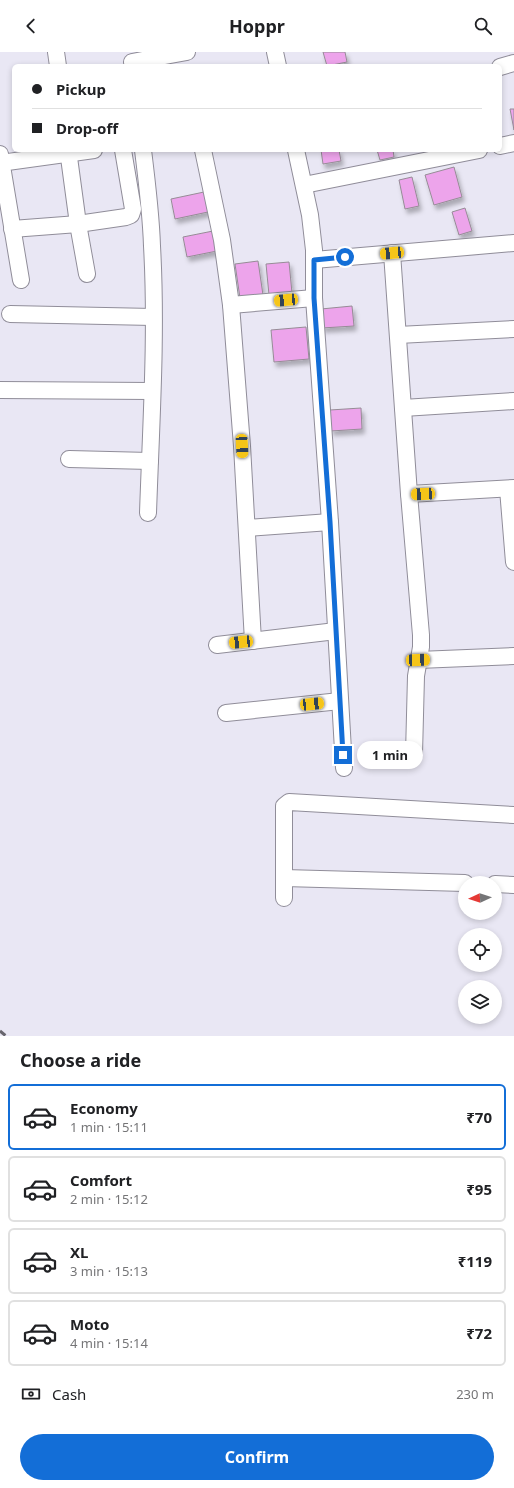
<!DOCTYPE html>
<html lang="en">
<head>
<meta charset="utf-8">
<style>
  body { margin:0; font-family:"Noto Sans",sans-serif; background:#f2f2f2; color:#202124; height:100vh; display:flex; flex-direction:column; font-size:15px; white-space:nowrap }
  * { box-sizing:border-box; margin:0 }
  p { font-size:13px; color:#757577 }
  .icon { flex:none; width:22px; height:22px; fill:none; stroke:currentColor; stroke-width:2; stroke-linecap:round; stroke-linejoin:round }
  .map { position:relative; height:984px; overflow:hidden }
  .details { display:flex; flex-direction:column; background:#fff; flex:1 }
  .details>* { flex:none }
  .hud { position:absolute; left:12px; top:12px; width:490px; height:88px; border-radius:6px; box-shadow:0 2px 6px #0003; display:grid; align-content:center; height:88px; padding:0 20px; background:#fff }
  .needle { width:26px; rotate:267deg }
  .controls { position:absolute; left:458px; top:824px; display:grid; gap:8px }
  .controls a { display:grid; place-items:center; width:44px; height:44px; border-radius:50%; background:#fff; box-shadow:0 2px 6px #0003; font-size:20px }
  .end { position:absolute; width:18px; height:18px; margin:-9px; border:5px solid #136ed7; background:#fff; box-shadow:0 0 0 2px #fff }
  .from { border-radius:50% }
  .bubble { position:absolute; height:28px; border-radius:14px; background:#fff; box-shadow:0 2px 6px #0003; font-size:13px; font-weight:700; line-height:28px; text-align:center }
  .car { position:absolute; width:12px; height:24px; margin:-12px -6px; border-radius:5px; box-shadow:0 0 3px 1px #0007; background:linear-gradient(#f5c518 24%,#345 0 40%,#f5c518 0 76%,#345 0 86%,#f5c518 0) }
  .hud b { display:flex; align-items:center; gap:14px; height:38px; font-size:15px }
  .hud b+b { border-top:1px solid #e0e0e0 }
  .hud i { width:10px; height:10px; background:#202124 }
  ul { padding:0; list-style:none }
  li { display:flex; align-items:center; gap:12px; height:66px; margin:0 8px 6px; padding:0 12px; border:2px solid #e0e0e0; border-radius:6px }
  li div { flex:1 }
  li b { display:block; font-size:15px }
  li em { font-style:normal; font-weight:700 }
  li.selected { border-color:#136ed7 }
  li>.icon { width:36px; height:36px; stroke-width:1.5 }
  h2 { padding:0 20px; font-size:18px; line-height:48px }
  .pay { display:flex; align-items:center; gap:10px; height:44px; padding:0 20px; font-size:15px }
  .pay p { margin-inline-start:auto }
  .cta { display:flex; gap:8px; margin-top:auto; padding:8px 20px }
  .cta a { flex:1; height:46px; border-radius:24px; background:#136ed7; color:#fff; font-size:16px; font-weight:700; line-height:46px; text-align:center }
  header { display:flex; justify-content:space-between; align-items:center; height:52px; padding:0 20px; background:#fff; font-size:18px; font-weight:700 }
  .map>svg:first-child { display:block }
</style>
</head>
<body>
<header><svg class="icon" aria-label="back" viewBox="0 0 24 24"><path d="M15 5l-7 7 7 7"/></svg>Hoppr<svg class="icon" aria-label="search" viewBox="0 0 24 24"><circle cx="10" cy="10" r="6"/><path d="M15 15l6 6"/></svg></header>
<div class="map">
<svg width="514" height="984" viewBox="0 0 514 984">
  <defs>
    <filter id="shadow"><feDropShadow dx="2.5" dy="4.5" stdDeviation="2" flood-color="#0004"/></filter>
  </defs>
  <rect width="100%" height="100%" fill="#e9e7f4"/>
  <!-- building -->
  <g fill="#eda4eb" stroke="#968c96" filter="url(#shadow)">
    <polygon points="323,0 345,0 347,10 327,14"/>
    <polygon points="510,57 514,57 514,78"/>
    <polygon points="321,98 339,98 341,109 323,112"/>
    <polygon points="377,98 393,98 394,105 380,108"/>
    <polygon points="454,115 462,145 434,153 425,123"/>
    <polygon points="412,125 419,154 405,157 399,128"/>
    <polygon points="204,140 208,160 175,167 171,147"/>
    <polygon points="465,156 472,179 459,183 452,160"/>
    <polygon points="213,179 217,199 187,205 183,185"/>
    <polygon points="258,209 263,243 240,246 235,212"/>
    <polygon points="289,210 292,241 269,243 266,212"/>
    <polygon points="352,254 354,274 322,276 321,257"/>
    <polygon points="306,275 309,307 274,310 271,278"/>
    <polygon points="361,356 362,377 331,379 330,358"/>
  </g>
  <g fill="none" stroke-linecap="round" stroke-linejoin="round">
    <defs>
      <g id="street">
        <polyline points="56,0 58,14"/>
        <polyline points="275,0 278,14"/>
        <polyline points="132,10 187,0"/>
        <polyline points="500,15 514,11"/>
        <polyline points="500,94 514,91"/>
        <polyline points="68,98 78,172 87,222"/>
        <path d="M 143,98 C 147,130 151,162 152,194 C 157,283 151,372 148,461"/>
        <polyline points="203,98 222,188 231,253 242,394 253,589"/>
        <polyline points="296,98 310,163 314,198 314,246 330,470 344,716"/>
        <polyline points="0,102 21,228"/>
        <polyline points="0,111 94,98"/>
        <polyline points="304,133 479,98"/>
        <polyline points="12,177 78,172 126,165 131,163 133,157 123,98"/>
        <polyline points="392,201 409,442 421,583 421,595 416,624 414,702"/>
        <polyline points="314,208 514,191"/>
        <polyline points="231,253 314,246"/>
        <polyline points="10,262 153,265"/>
        <polyline points="398,283 514,277"/>
        <polyline points="0,338 152,339"/>
        <polyline points="403,356 514,349"/>
        <polyline points="69,407 150,409"/>
        <polyline points="508,437 514,510"/>
        <polyline points="409,442 514,436"/>
        <polyline points="247,476 330,470"/>
        <polyline points="217,593 336,579"/>
        <polyline points="418,608 514,604"/>
        <polyline points="226,661 340,649"/>
        <polyline points="284,826 465,831"/>
        <polyline points="495,832 514,833"/>
        <polyline points="284,846 284,754 289,750 514,763"/>
      </g>
    </defs>
    <!-- street casing -->
    <use href="#street" stroke="#908d99" stroke-width="18"/>
    <!-- street -->
    <use href="#street" stroke="#fff" stroke-width="16"/>
    <!-- rail -->
    <polyline stroke="#67656d" stroke-width="3" stroke-dasharray="7 7" stroke-linecap="butt" points="0,979 6,984"/>
  </g>
  <g fill="none" stroke-linecap="round" stroke-linejoin="round">
    <!-- route -->
    <polyline stroke="#136ed7" stroke-width="5" points="343,703 330,470 314,246 314,208 345,205"/>
  </g>
</svg>
<div class="controls">
<a><svg class="needle" viewBox="-14 -14 28 28"><path d="M0-13l5 13h-10z" fill="#e53935"/><path d="M0 13l5-13h-10z" fill="#757577"/></svg></a>
<a><svg class="icon" aria-label="locate" viewBox="0 0 24 24"><circle cx="12" cy="12" r="6"/><path d="M12 2v4M12 18v4M2 12h4M18 12h4"/></svg></a>
<a><svg class="icon" aria-label="layers" viewBox="0 0 24 24"><path d="M12 4l9 5-9 5-9-5zM3 14l9 5 9-5"/></svg></a>
</div>
<i class="end from" style="left:345px;top:205px"></i>
<i class="end" style="left:343px;top:703px"></i>
<div class="bubble" style="left:357px;top:689px;width:66px">1 min</div>
<i class="car" style="left:392px;top:201px;rotate:265deg"></i>
<i class="car" style="left:286px;top:248px;rotate:265deg"></i>
<i class="car" style="left:242px;top:394px;rotate:177deg"></i>
<i class="car" style="left:423px;top:442px;rotate:267deg"></i>
<i class="car" style="left:241px;top:590px;rotate:264deg"></i>
<i class="car" style="left:418px;top:608px;rotate:88deg"></i>
<i class="car" style="left:312px;top:652px;rotate:84deg"></i>
<div class="hud">
<b><i class="from"></i>Pickup</b>
<b><i></i>Drop-off</b>
</div>
</div>
<section class="details">
<h2>Choose a ride</h2>
<ul>
<li class="selected"><svg class="icon" aria-label="car" viewBox="0 0 24 24"><path d="M5 17H2v-5l4-1 3-4h7l3 4 3 1v5h-3M9 17h6M6 11h13"/><circle cx="7" cy="17" r="2"/><circle cx="17" cy="17" r="2"/></svg><div><b>Economy</b><p>1 min · 15:11</p></div><em>₹70</em></li>
<li><svg class="icon" aria-label="car" viewBox="0 0 24 24"><path d="M5 17H2v-5l4-1 3-4h7l3 4 3 1v5h-3M9 17h6M6 11h13"/><circle cx="7" cy="17" r="2"/><circle cx="17" cy="17" r="2"/></svg><div><b>Comfort</b><p>2 min · 15:12</p></div><em>₹95</em></li>
<li><svg class="icon" aria-label="car" viewBox="0 0 24 24"><path d="M5 17H2v-5l4-1 3-4h7l3 4 3 1v5h-3M9 17h6M6 11h13"/><circle cx="7" cy="17" r="2"/><circle cx="17" cy="17" r="2"/></svg><div><b>XL</b><p>3 min · 15:13</p></div><em>₹119</em></li>
<li><svg class="icon" aria-label="car" viewBox="0 0 24 24"><path d="M5 17H2v-5l4-1 3-4h7l3 4 3 1v5h-3M9 17h6M6 11h13"/><circle cx="7" cy="17" r="2"/><circle cx="17" cy="17" r="2"/></svg><div><b>Moto</b><p>4 min · 15:14</p></div><em>₹72</em></li>
</ul>
<div class="pay"><svg class="icon" aria-label="cash" viewBox="0 0 24 24"><path d="M3 7h18v10H3z"/><circle cx="12" cy="12" r="2"/></svg>Cash<p>230 m</p></div>
<div class="cta"><a>Confirm</a></div>
</section>
</body>
</html>
